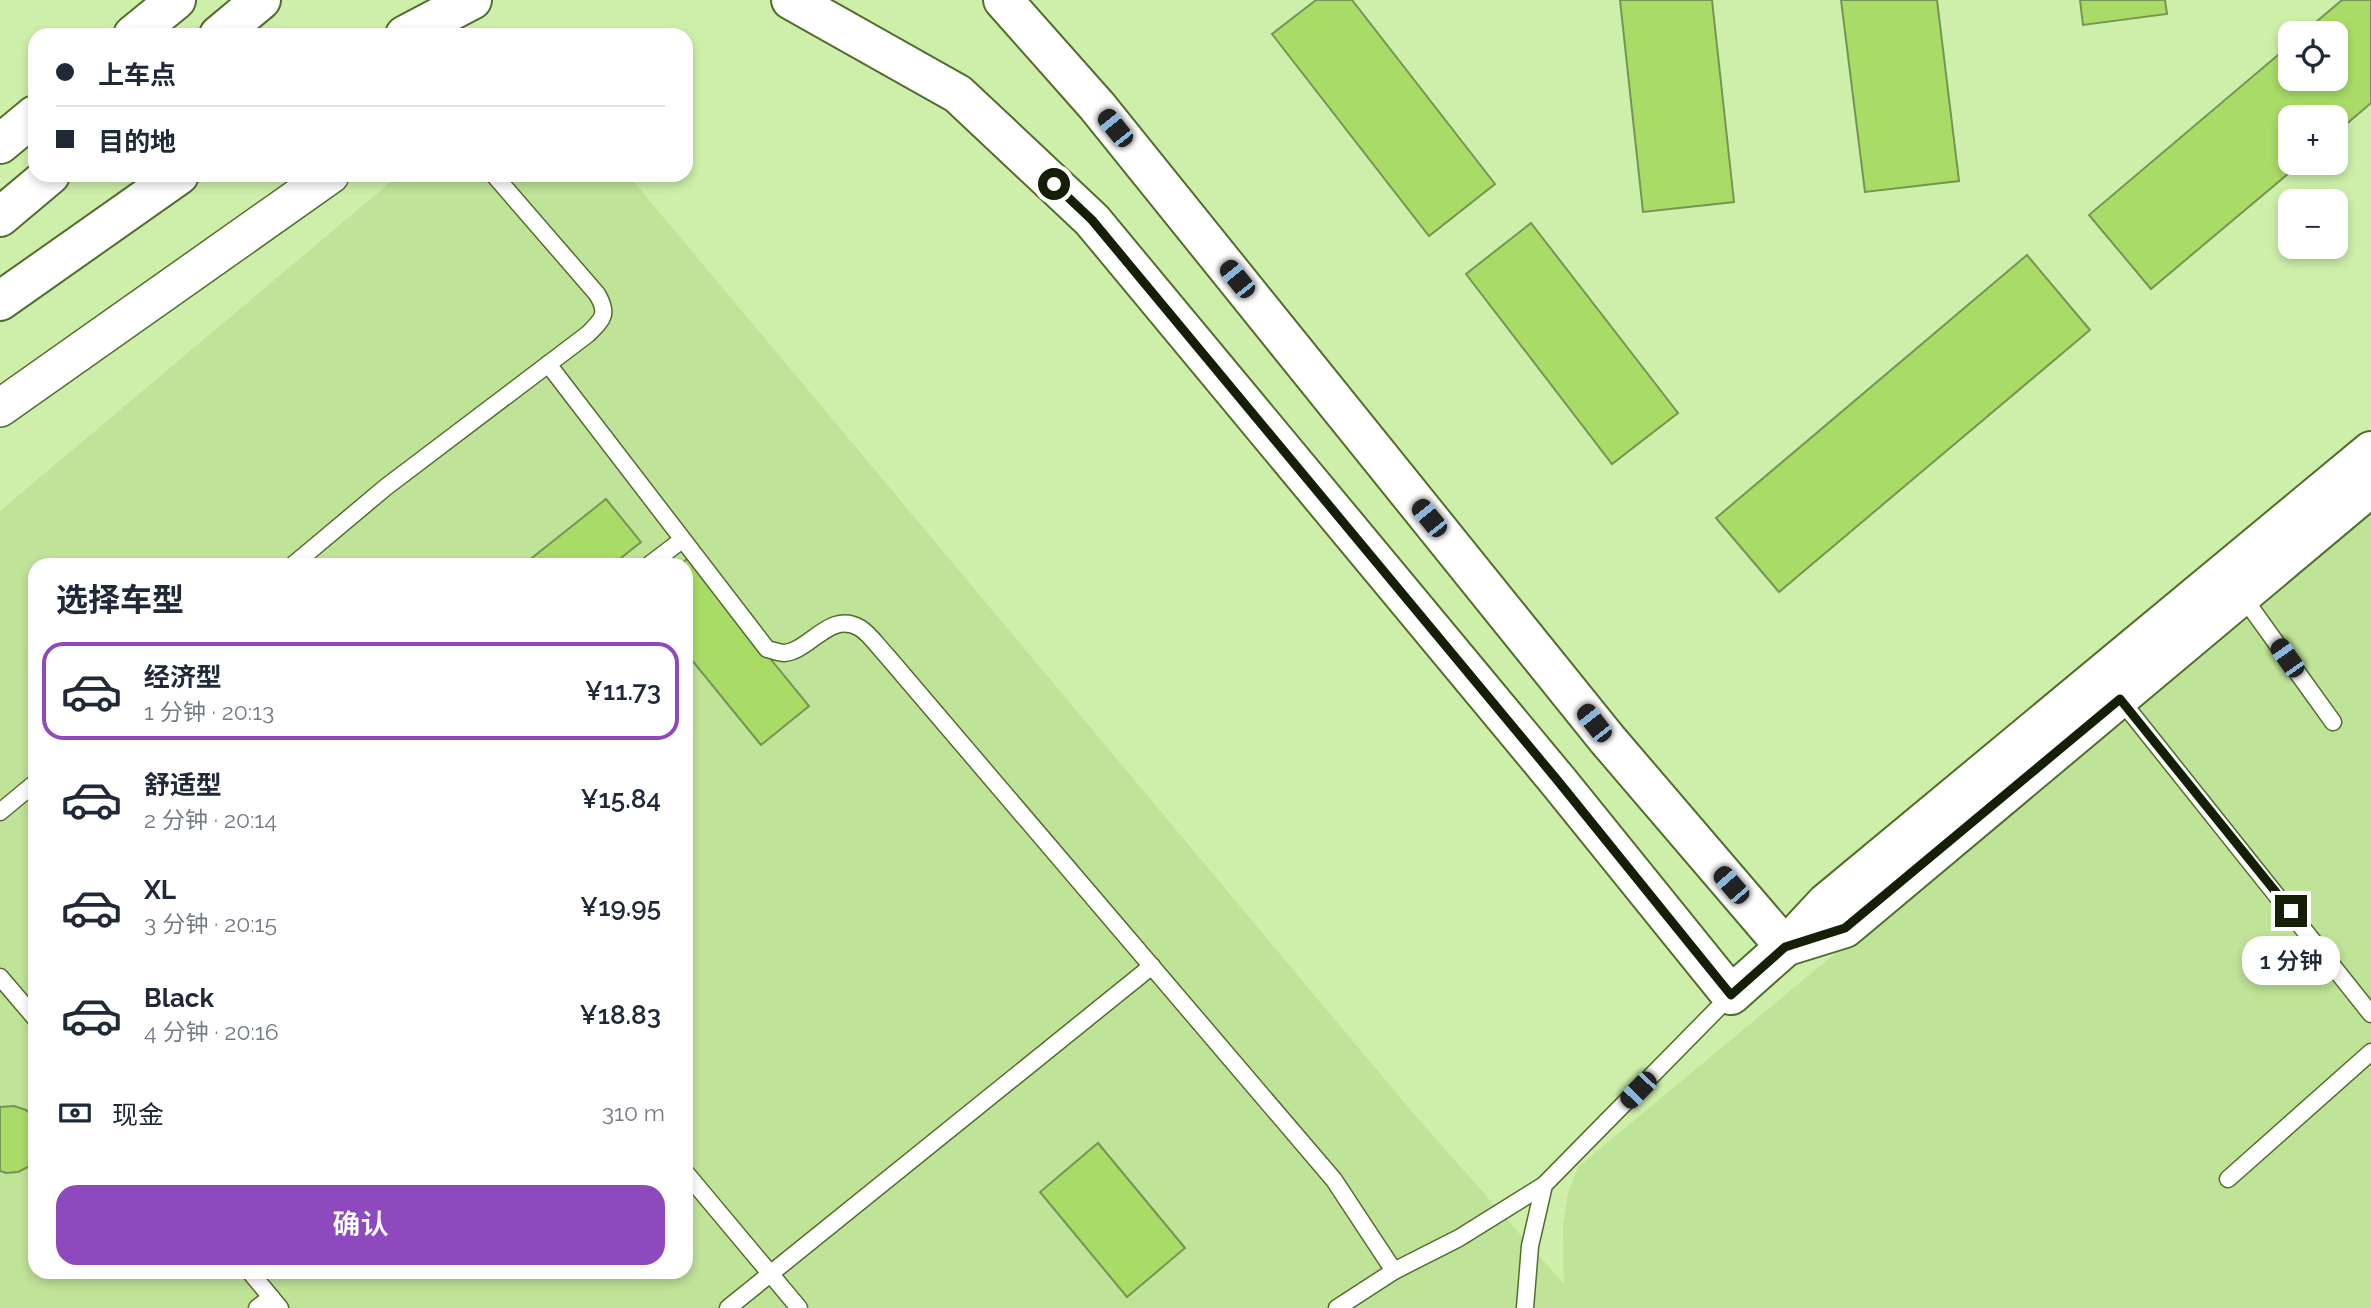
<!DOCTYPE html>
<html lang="zh">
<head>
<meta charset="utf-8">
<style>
  body { margin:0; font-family:Raleway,"Noto Sans SC",sans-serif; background:#f2f2f3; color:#1f2937; height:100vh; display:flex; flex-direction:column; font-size:26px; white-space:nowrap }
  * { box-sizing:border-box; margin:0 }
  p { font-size:23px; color:#747a83 }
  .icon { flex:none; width:38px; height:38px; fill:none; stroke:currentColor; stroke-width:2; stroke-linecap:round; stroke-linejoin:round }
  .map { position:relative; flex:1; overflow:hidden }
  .details { position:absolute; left:28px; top:558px; width:665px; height:721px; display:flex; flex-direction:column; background:#fff; border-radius:21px; box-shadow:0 4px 10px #0003 }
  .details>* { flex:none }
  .guide { position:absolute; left:28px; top:28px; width:665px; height:154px; border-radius:21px; box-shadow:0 4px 10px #0003; display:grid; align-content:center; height:154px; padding:0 28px; background:#fff }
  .controls { position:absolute; left:2278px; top:21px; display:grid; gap:14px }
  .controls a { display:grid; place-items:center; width:70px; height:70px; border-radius:14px; background:#fff; box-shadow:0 4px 10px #0003; font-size:35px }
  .end { position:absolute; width:32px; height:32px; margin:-16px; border:9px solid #141f05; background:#fff; box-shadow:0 0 0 4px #fff }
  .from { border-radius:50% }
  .bubble { position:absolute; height:49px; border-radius:21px; background:#fff; box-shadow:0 4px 10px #0003; font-size:23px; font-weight:600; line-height:49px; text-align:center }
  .car { position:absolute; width:21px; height:42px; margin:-21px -10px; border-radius:9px; box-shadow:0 0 5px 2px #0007; background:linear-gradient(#222 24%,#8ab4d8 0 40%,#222 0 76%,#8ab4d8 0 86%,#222 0) }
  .guide b { display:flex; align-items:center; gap:24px; height:66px; font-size:26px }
  .guide b+b { border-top:2px solid #e0e1e3 }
  .guide i { width:18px; height:18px; background:#1f2937 }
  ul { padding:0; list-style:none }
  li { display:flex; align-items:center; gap:21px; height:98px; margin:0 14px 10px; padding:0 14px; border:4px solid transparent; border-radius:21px }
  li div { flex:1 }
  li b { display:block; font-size:26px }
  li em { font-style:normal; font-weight:600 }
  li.current { border-color:#8d49bd }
  li>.icon { width:63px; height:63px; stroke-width:1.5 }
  h2 { padding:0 28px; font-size:32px; line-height:84px }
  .pay { display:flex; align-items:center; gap:18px; height:77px; padding:0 28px; font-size:26px }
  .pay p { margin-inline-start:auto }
  .cta { display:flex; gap:14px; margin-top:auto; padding:14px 28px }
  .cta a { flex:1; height:80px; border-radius:21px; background:#8d49bd; color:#fff; font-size:28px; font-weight:600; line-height:80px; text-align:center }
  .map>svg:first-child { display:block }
</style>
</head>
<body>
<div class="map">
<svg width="2371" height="1308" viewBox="0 0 2371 1308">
  <rect width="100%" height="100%" fill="#ceefaa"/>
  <!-- built -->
  <path fill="#bfe397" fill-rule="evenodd" d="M 399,175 L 628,175 L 1413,1113 L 1564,1284 L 1563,1225 L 1568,1193 L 1578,1167 L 2180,667 L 2371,512 L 2371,1308 L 0,1308 L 0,511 ZM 35,565 L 686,565 L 686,1272 L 35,1272 Z"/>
  <!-- building -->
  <g fill="#a9dc67" stroke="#769453" stroke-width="2">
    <polygon points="1316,0 1352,0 1495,184 1429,236 1272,34"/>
    <polygon points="1620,0 1712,0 1734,202 1643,212"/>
    <polygon points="1841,0 1937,0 1959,181 1865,192"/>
    <polygon points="2080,0 2165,0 2167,14 2083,25"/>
    <polygon points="2342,0 2371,0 2371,103 2336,133 2336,117 2291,117 2291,163 2301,163 2151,289 2089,215 2291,44 2291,79 2336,79 2336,33 2303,33"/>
    <polygon points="1531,223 1678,413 1612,464 1466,274"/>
    <polygon points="2027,255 2090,330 1779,592 1716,518"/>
    <polygon points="606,499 641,542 612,565 523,565"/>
    <polygon points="688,558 809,706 761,745 686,653 686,565 680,565"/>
    <polygon points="14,1106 26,1110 35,1118 35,1160 30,1166 18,1172 6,1173 0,1171 0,1107"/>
    <polygon points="1098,1143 1185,1248 1127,1297 1040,1192"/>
  </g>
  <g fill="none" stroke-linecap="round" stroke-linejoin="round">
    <defs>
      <g id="service">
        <path d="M 548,364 L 767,649 C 772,650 779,653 784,653 C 810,651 830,610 860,628 C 870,634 879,648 887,656 L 1334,1180 L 1394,1271"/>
        <path d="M 293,565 L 386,487 L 588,334 C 603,319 609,314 597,294 L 494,175"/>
        <polyline points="649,565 682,540"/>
        <polyline points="2241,594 2333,722"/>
        <polyline points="2120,699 2371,1014"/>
        <polyline points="0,812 35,783"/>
        <polyline points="0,977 35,1018"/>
        <polyline points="686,1173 799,1308"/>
        <polyline points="2228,1179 2371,1052"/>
        <polyline points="250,1272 280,1308"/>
        <polyline points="257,1308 271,1297"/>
        <polyline points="728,1308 1152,966"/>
        <polyline points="1337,1308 1394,1271 1459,1238 1544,1185"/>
        <polyline points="1525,1308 1530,1246 1544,1185 1731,995"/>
      </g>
      <polyline id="tertiary" points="0,408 330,175"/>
      <g id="secondary">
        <polyline points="791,0 958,94 1092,220 1558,781 1731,995 1785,947 1826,903 2371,451"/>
        <polyline points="1003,0 1097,106 1607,739 1785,947"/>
        <polyline points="133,35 176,0"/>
        <polyline points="219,35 261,0"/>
        <polyline points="405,35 472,0"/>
        <polyline points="0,144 35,115"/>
        <polyline points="0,217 50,175"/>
        <polyline points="0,301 179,175"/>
        <polyline points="1787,946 1845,928 2371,487"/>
      </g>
    </defs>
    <!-- service casing -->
    <use href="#service" stroke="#526e2e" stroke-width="19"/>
    <!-- tertiary casing -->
    <use href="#tertiary" stroke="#526e2e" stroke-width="40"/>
    <!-- secondary casing -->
    <use href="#secondary" stroke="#526e2e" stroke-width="42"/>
    <!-- service -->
    <use href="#service" stroke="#fff" stroke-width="16"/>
    <!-- tertiary -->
    <use href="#tertiary" stroke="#fff" stroke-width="37"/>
    <!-- secondary -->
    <use href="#secondary" stroke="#fff" stroke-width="38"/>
  </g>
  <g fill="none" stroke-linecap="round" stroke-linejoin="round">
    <!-- route -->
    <polyline stroke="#141f05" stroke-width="9" points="1054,184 1092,220 1558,781 1731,995 1785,947 1845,928 2120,699 2291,911"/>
  </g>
</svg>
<div class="controls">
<a><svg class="icon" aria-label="locate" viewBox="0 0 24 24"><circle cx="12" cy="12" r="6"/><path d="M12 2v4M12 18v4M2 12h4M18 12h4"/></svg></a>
<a>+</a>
<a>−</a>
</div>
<i class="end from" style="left:1054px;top:184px"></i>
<i class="end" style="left:2291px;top:911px"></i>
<div class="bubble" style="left:2242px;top:936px;width:98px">1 分钟</div>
<i class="car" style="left:1115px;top:128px;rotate:321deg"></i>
<i class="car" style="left:1237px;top:279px;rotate:321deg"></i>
<i class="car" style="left:1429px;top:518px;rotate:321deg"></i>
<i class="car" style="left:2287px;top:658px;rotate:325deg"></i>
<i class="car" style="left:1594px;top:723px;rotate:322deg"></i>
<i class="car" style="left:1731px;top:885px;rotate:319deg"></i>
<i class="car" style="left:1638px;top:1090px;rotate:224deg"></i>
<div class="guide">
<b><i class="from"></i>上车点</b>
<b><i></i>目的地</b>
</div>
<section class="details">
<h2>选择车型</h2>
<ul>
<li class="current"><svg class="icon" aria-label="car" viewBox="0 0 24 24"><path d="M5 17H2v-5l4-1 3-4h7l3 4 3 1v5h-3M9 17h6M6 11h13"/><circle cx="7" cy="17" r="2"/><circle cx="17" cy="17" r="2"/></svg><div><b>经济型</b><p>1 分钟 · 20:13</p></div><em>¥11.73</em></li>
<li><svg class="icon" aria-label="car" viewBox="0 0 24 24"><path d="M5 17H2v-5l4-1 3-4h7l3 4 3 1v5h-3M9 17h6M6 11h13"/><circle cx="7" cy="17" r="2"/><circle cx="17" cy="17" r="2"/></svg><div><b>舒适型</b><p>2 分钟 · 20:14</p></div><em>¥15.84</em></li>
<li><svg class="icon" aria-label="car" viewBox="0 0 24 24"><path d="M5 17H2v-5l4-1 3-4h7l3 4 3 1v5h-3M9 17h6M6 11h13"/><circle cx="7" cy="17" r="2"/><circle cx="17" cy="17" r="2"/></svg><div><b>XL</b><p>3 分钟 · 20:15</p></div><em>¥19.95</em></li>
<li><svg class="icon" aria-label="car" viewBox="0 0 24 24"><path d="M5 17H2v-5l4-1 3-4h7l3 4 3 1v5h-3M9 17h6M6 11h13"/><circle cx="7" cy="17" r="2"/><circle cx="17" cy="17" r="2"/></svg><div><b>Black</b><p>4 分钟 · 20:16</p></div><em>¥18.83</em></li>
</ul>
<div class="pay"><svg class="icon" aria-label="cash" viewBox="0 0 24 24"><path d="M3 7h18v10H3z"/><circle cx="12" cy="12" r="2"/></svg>现金<p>310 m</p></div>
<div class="cta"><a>确认</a></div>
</section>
</div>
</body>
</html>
